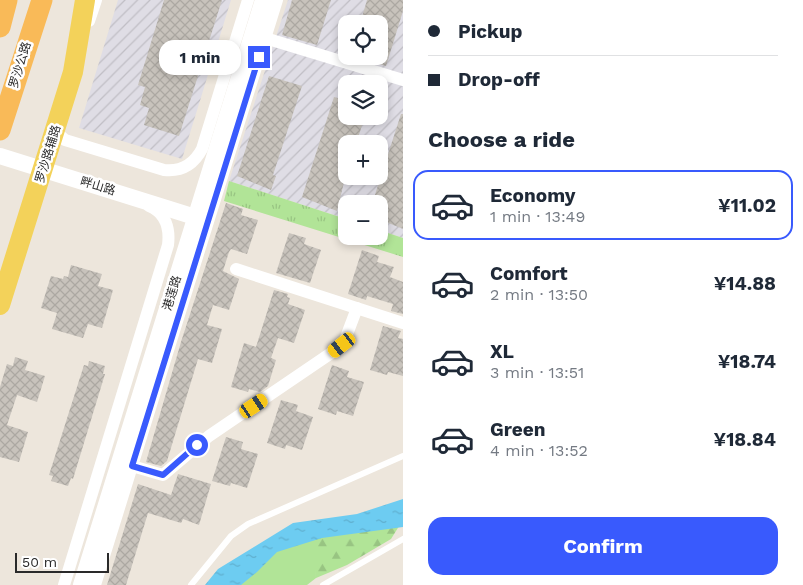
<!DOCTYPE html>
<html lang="en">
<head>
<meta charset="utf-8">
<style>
  body { margin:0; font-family:"Work Sans","Noto Sans SC",sans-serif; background:#f6f6f7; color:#1f2937; height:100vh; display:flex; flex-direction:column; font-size:19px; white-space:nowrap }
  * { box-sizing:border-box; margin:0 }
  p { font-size:16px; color:#747a83 }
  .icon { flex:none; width:28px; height:28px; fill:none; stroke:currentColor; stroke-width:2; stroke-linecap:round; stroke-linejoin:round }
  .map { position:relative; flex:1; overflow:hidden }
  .details { display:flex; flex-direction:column; background:#fff; width:400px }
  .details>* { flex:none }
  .banner { display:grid; align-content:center; height:110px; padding:0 25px; background:#fff }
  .fabs { position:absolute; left:338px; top:15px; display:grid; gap:10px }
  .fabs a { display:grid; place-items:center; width:50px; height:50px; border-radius:10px; background:#fff; box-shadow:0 2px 8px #0003; font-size:25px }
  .scale { position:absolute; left:15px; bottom:12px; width:94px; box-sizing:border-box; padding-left:5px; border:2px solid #2a2a2a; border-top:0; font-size:14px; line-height:18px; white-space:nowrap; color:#2a2a2a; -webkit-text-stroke:4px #fff; paint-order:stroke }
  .end { position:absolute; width:22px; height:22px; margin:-11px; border:6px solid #395afd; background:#fff; box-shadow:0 0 0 2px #fff }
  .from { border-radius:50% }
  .bubble { position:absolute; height:35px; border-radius:15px; background:#fff; box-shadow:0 2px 8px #0003; font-size:16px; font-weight:700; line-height:35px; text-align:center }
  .car { position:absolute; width:15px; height:30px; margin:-15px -8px; border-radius:6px; box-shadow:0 0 4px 1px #0007; background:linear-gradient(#f5c518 24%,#345 0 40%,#f5c518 0 76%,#345 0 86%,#f5c518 0) }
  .banner b { display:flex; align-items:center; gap:18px; height:48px; font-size:19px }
  .banner b+b { border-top:1px solid #e0e1e3 }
  .banner i { width:12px; height:12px; background:#1f2937 }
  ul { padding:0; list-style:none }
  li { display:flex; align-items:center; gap:15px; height:70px; margin:0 10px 8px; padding:0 15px; border:2px solid transparent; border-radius:15px }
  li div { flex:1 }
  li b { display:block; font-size:19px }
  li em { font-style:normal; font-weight:700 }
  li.active { border-color:#395afd }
  li>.icon { width:45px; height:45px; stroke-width:1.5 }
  h2 { padding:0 25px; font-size:22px; line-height:60px }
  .primary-button { display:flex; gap:10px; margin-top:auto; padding:10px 25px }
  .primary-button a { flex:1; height:58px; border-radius:15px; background:#395afd; color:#fff; font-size:20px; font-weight:700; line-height:58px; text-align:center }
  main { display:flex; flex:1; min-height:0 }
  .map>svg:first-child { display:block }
</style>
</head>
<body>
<main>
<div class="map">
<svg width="403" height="585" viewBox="0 0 403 585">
  <defs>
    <pattern id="industrial-furrows" width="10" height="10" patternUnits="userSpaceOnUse" patternTransform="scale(1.25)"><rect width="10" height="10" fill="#dfdde5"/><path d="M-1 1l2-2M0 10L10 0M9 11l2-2" fill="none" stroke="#c0bec5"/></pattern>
    <pattern id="forest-firs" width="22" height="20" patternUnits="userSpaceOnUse" patternTransform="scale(1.25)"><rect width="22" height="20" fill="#b1e497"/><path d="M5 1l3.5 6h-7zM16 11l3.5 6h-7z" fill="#98c482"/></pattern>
    <pattern id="park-tufts" width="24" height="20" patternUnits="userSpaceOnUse" patternTransform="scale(1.25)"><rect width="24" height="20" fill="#b1e497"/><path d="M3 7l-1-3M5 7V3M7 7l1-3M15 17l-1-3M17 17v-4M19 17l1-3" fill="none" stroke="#98c482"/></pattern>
    <pattern id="water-ripples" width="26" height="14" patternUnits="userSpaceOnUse" patternTransform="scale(1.25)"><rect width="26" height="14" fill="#6dccf1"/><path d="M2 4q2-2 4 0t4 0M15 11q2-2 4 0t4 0" fill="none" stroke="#5fafcf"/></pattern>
    <pattern id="building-cross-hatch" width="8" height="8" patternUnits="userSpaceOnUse" patternTransform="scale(1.25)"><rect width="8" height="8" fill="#c8c3bc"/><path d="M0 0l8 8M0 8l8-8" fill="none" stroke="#aca8a2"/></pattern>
  </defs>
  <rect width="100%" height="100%" fill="#ede6dc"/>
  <!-- industrial -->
  <g fill="url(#industrial-furrows)" fill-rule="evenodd">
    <polygon points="118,0 231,0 182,159 79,128"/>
    <path d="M 288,0 L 403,0 L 403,238 L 379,230 L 379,204 L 346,204 L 346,219 L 229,181 ZM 346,24 L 379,24 L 379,56 L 346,56 ZM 346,84 L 379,84 L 379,116 L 346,116 ZM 346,144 L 379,144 L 379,176 L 346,176 Z"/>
  </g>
  <!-- grass -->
  <polygon fill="#b1e497" points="315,532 316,578 307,585 227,585 260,553"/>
  <!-- forest -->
  <polygon fill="url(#forest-firs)" points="401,523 391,539 347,565 316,578 314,562 314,536"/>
  <!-- park -->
  <polygon fill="url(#park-tufts)" points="229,181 346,219 346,236 379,236 379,230 403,238 403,257 224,201"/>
  <!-- water -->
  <polygon fill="url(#water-ripples)" points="403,499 403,527 322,538 277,552 257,572 241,585 205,585 218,569 293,523 357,514"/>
  <!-- building -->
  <g fill="url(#building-cross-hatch)">
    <polygon points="164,0 222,0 179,136 144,125 149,108 140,105 145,87 138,85"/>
    <polygon points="292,0 331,0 317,45 282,35"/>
    <polygon points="367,0 403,0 403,11 386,66 353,56 379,56 379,24 360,24"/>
    <polygon points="269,76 302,86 273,175 276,176 271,190 237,176"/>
    <polygon points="334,97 346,100 346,116 365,116 356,144 346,144 346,174 337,211 302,197"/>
    <polygon points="401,114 403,114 403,229 379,219 379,204 372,204"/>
    <polygon points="226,203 243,209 241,215 258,220 247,254 231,249 229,252 223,271 239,279 229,310 213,305 207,325 222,329 212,363 198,359 167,461 161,466 146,462 181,342"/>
    <polygon points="289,233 306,238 304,244 321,250 310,283 276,273"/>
    <polygon points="362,250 379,256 377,262 394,267 390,277 403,282 403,314 391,311 393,304 367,296 366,300 348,294"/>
    <polygon points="71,265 102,274 98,286 113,290 102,328 88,324 83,338 52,329 57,313 41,308 51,276 63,279 64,276 68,277"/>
    <polygon points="274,290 288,294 287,297 290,298 288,304 305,310 294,343 278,338 271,358 276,360 268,386 260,392 249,389 248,392 231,387 244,343 256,347"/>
    <polygon points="383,326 401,331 398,338 403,339 403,376 388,372 387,375 370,370"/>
    <polygon points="15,357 28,361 25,370 45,376 37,402 17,395 7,425 28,432 19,462 0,457 0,387 7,364 13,366"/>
    <polygon points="89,361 105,366 103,374 105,374 73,479 71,478 68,486 51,481 53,476 49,475 84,365 88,366"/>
    <polygon points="332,365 349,371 347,377 364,382 353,416 337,411 336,415 318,409"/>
    <polygon points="281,400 298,405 296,411 313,417 302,450 286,445 285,449 267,443"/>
    <polygon points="226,437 243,442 241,449 258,454 247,488 231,483 230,486 212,481"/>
    <polygon points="178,474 211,484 199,525 183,519 181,523 148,513 126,585 107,585 138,484 171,495"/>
  </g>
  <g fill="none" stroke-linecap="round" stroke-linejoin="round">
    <!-- service -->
    <g stroke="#fff" stroke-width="6">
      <polyline points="191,585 231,536 248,524 403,456"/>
      <polyline points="323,585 403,539"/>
    </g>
    <!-- minor -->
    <g stroke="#fff" stroke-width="12">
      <polyline points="89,21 96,0"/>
      <polyline points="265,38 403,80"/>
      <path d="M 55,131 L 65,140 L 164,170 C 182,172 194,164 202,149 L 248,0"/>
      <polyline points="236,269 403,323"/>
      <polyline points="132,466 163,475 209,436 343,345 357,308"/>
      <path d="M 64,585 L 168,245 C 170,229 166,213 149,206"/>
      <polyline points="95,585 277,0"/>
    </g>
    <!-- tertiary -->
    <g stroke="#fff" stroke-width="16">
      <polyline points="0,156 195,217"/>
      <polyline points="81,585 263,0"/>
    </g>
    <!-- primary -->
    <polyline stroke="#f3d25a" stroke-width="20" points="0,305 73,72 85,0"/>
    <!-- trunk -->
    <g stroke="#f9ba58" stroke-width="21">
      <polyline points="0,27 7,0"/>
      <polyline points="0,130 42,0"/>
    </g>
  </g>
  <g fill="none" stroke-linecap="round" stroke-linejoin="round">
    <!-- route -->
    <polyline stroke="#395afd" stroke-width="6" points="197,445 163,475 132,466 259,57"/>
  </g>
  <g text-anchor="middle" stroke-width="5" stroke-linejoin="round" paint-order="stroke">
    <!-- street labels -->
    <g font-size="12" fill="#2a2a2a" stroke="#fff">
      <text transform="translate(20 65) rotate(-73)" y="4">罗沙公路</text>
      <text transform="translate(48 154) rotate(-73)" y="4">罗沙路辅路</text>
      <text transform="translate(98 186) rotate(17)" y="4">畔山路</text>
      <text transform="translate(172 293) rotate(-73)" y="4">港莲路</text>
    </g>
  </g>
</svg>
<div class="fabs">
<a><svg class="icon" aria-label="locate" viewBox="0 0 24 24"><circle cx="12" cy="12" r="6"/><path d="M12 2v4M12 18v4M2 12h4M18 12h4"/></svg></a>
<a><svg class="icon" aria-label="layers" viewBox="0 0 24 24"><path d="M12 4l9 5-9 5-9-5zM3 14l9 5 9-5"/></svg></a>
<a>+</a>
<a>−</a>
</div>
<div class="scale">50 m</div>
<i class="end from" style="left:197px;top:445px"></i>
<i class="end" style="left:259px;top:57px"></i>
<div class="bubble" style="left:159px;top:40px;width:82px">1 min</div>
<i class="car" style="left:342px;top:345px;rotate:232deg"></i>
<i class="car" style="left:254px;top:406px;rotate:56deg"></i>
</div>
<section class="details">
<div class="banner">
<b><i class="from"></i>Pickup</b>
<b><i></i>Drop-off</b>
</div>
<h2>Choose a ride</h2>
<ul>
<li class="active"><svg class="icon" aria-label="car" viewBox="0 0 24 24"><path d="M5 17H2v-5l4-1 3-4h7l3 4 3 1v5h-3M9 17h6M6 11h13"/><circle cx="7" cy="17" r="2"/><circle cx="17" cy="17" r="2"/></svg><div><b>Economy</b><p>1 min · 13:49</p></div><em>¥11.02</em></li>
<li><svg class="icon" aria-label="car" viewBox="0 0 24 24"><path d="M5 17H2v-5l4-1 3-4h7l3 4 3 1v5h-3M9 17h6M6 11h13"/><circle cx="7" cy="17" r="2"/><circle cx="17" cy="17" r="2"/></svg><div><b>Comfort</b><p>2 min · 13:50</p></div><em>¥14.88</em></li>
<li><svg class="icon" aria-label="car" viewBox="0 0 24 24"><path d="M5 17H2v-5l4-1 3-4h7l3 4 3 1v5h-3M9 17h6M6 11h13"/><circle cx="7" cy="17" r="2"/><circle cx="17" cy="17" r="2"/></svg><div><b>XL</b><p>3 min · 13:51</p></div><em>¥18.74</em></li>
<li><svg class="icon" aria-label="car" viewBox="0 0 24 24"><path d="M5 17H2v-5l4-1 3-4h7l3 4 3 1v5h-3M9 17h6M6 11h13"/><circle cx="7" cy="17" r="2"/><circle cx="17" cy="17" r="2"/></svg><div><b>Green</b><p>4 min · 13:52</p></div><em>¥18.84</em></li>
</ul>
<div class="primary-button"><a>Confirm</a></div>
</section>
</main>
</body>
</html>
